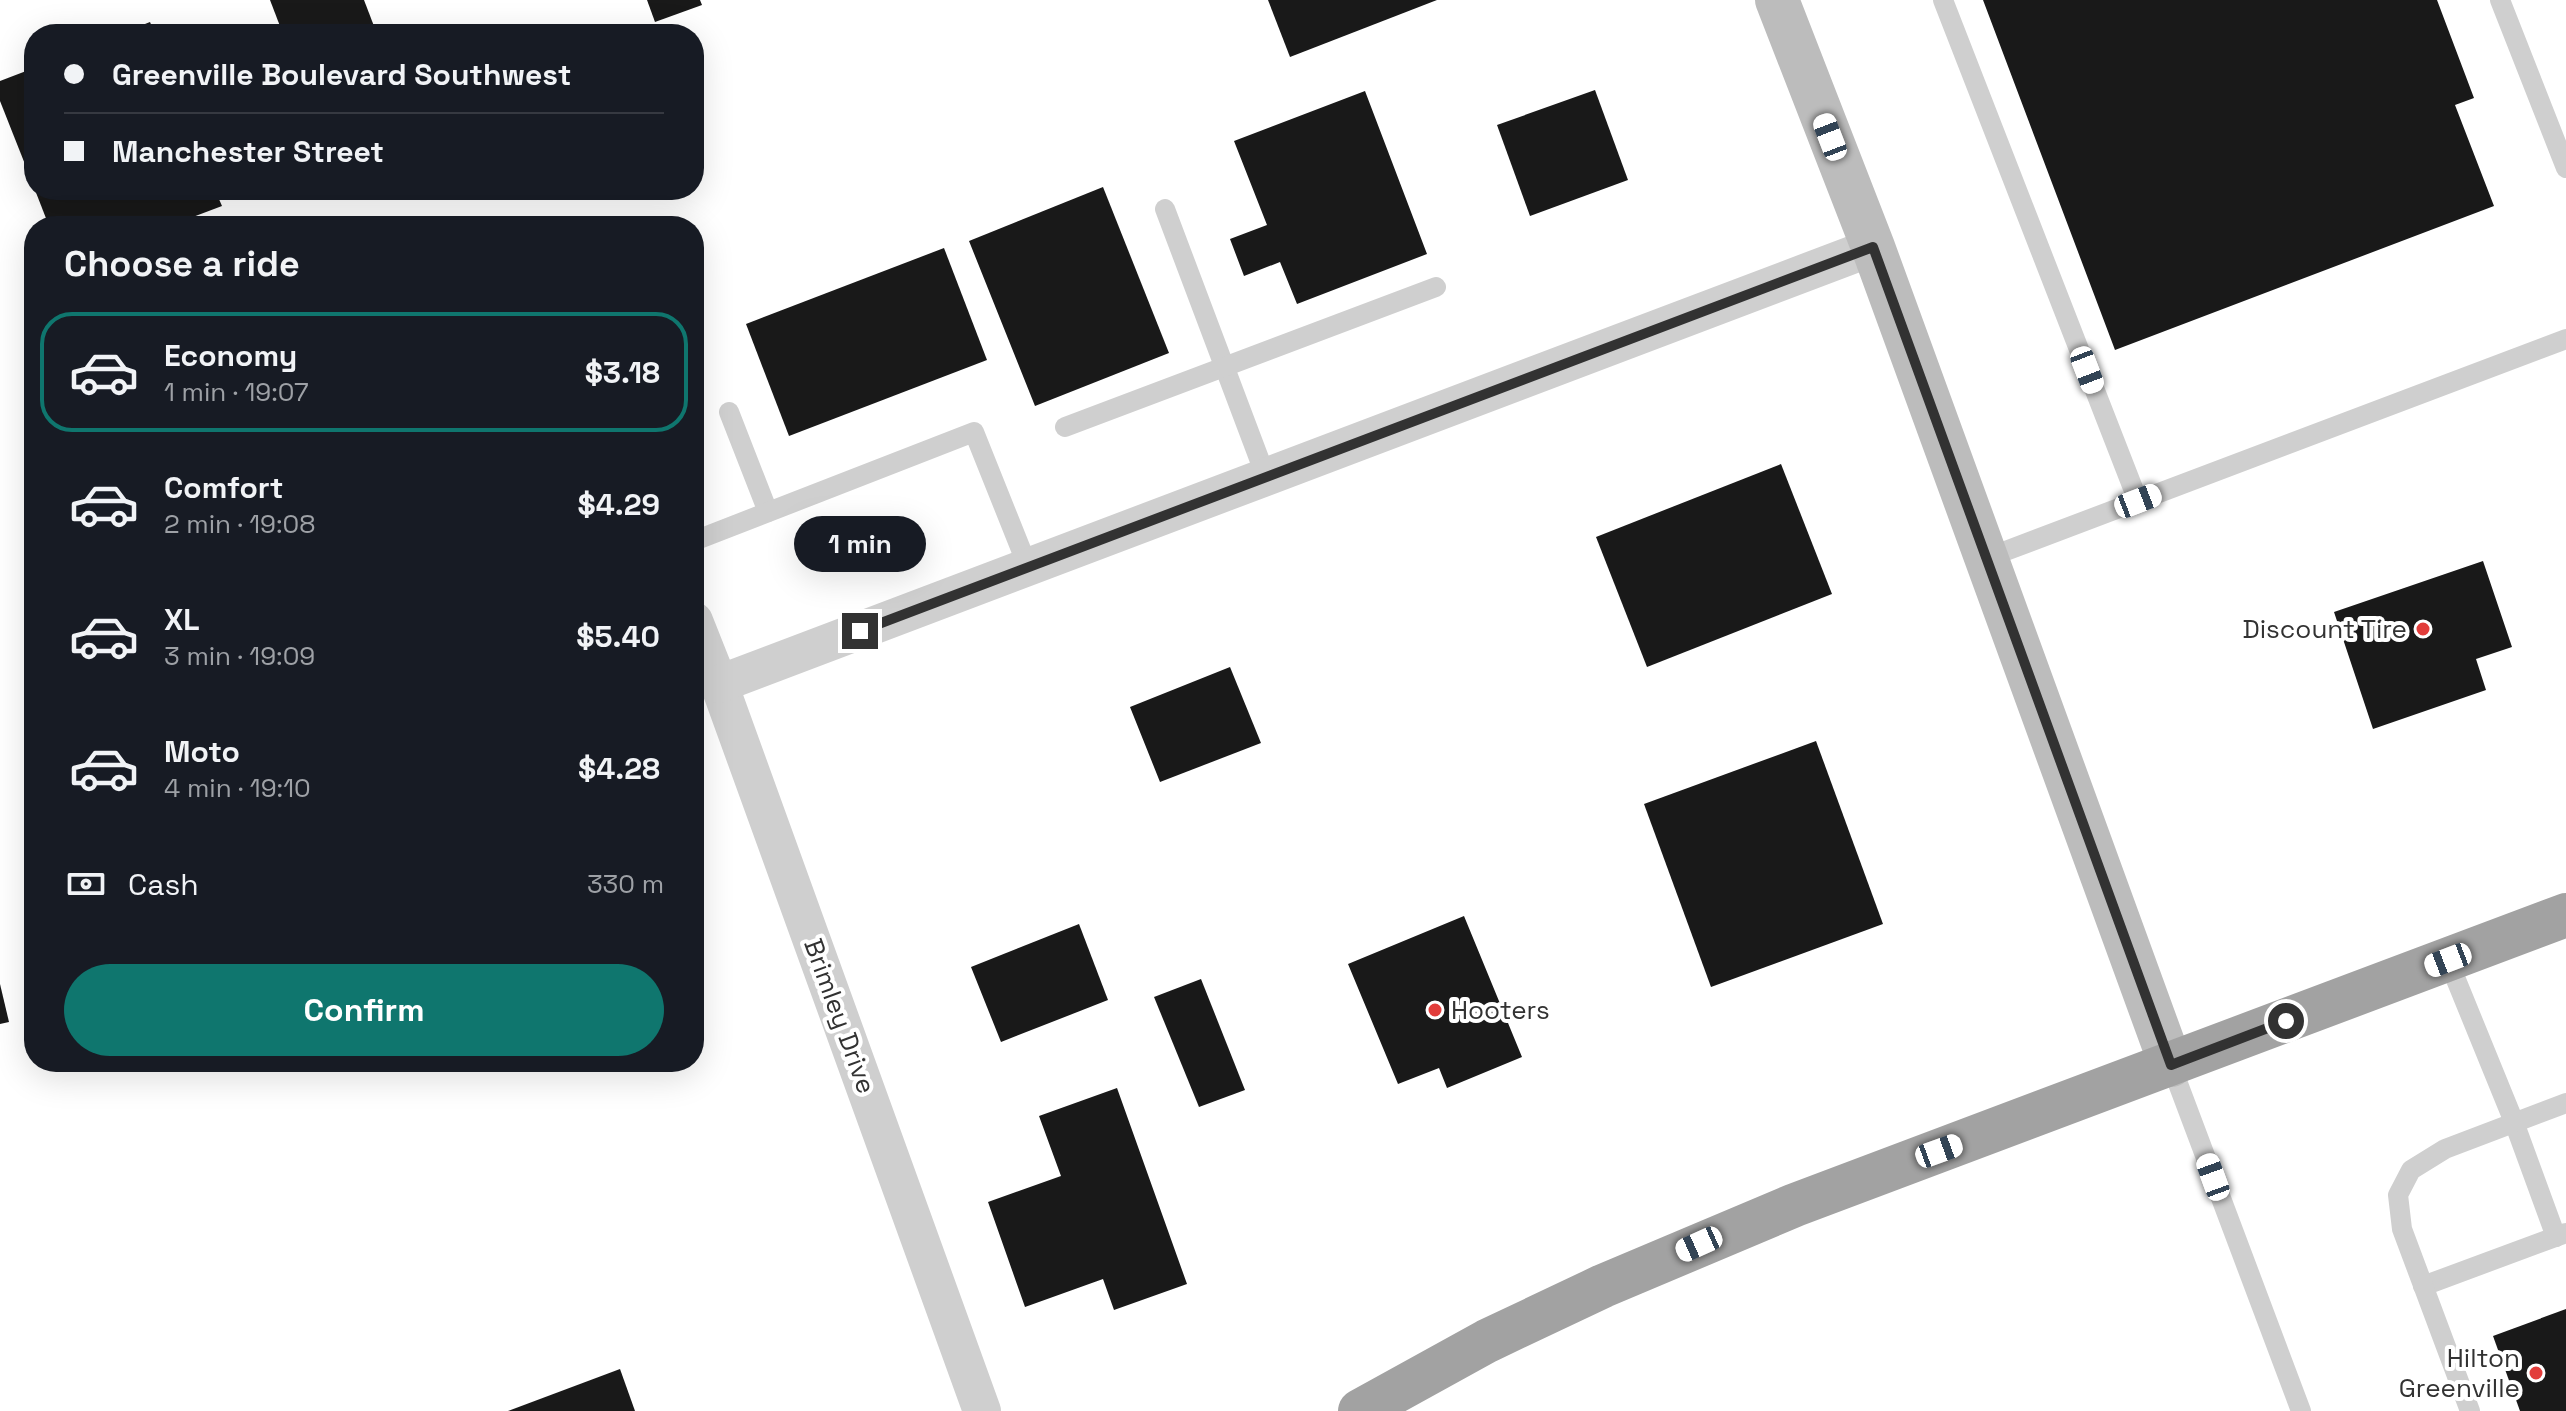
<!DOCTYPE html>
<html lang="en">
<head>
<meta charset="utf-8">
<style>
  body { margin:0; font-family:"Space Grotesk",sans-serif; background:#20242c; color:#f1f3f6; height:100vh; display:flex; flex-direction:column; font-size:30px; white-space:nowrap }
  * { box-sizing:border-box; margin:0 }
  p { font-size:26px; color:#9ea1a6 }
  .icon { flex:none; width:44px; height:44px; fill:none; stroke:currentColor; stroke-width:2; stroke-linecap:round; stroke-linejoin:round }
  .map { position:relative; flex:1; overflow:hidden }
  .panel { position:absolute; left:24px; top:216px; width:680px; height:856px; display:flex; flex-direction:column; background:#171b24; border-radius:32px; box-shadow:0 8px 32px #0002 }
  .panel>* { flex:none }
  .top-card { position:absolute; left:24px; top:24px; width:680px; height:176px; border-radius:32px; box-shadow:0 8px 32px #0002; display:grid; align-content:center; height:176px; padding:0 40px; background:#171b24 }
  .end { position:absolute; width:36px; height:36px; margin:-18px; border:10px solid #323232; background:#fff; box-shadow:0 0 0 4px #fff }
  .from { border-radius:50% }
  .bubble { position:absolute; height:56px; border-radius:28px; background:#171b24; box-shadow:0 8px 32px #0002; font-size:26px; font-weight:600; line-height:56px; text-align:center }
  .car { position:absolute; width:24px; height:48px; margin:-24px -12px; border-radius:10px; box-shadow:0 0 6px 2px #0007; background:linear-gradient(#fff 24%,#345 0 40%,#fff 0 76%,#345 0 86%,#fff 0) }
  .top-card b { display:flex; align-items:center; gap:28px; height:76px; font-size:30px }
  .top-card b+b { border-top:2px solid #363941 }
  .top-card i { width:20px; height:20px; background:#f1f3f6 }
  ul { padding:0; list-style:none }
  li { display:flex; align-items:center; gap:24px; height:120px; margin:0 16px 12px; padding:0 24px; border:4px solid transparent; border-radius:32px }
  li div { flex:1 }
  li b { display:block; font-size:30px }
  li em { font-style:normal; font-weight:600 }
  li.active { border-color:#0f766e }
  li>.icon { width:72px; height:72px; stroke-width:1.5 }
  h2 { padding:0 40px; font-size:36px; line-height:96px }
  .pay { display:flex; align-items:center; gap:20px; height:88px; padding:0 40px; font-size:30px }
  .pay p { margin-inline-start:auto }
  .cta { display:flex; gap:16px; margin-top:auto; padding:16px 40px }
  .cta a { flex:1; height:92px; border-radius:48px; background:#0f766e; color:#fff; font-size:32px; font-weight:600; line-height:92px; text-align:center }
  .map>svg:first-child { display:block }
</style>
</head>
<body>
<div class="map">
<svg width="2566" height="1411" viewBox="0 0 2566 1411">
  <rect width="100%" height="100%" fill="#fff"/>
  <!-- building -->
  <g fill="#191919">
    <polygon points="270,0 364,0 377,34 283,34"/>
    <polygon points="647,0 700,0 702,5 655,22"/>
    <polygon points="1268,0 1437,0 1290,57"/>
    <polygon points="1983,0 2437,0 2474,98 2455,105 2494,206 2115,350"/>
    <polygon points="150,22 155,34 120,34"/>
    <polygon points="34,68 34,187 0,101 0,81"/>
    <polygon points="1595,90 1628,180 1530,216 1497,125"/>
    <polygon points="1365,91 1427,254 1297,304 1280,262 1244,276 1230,239 1267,225 1234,141"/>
    <polygon points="1103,187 1169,353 1035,406 969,241"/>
    <polygon points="35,190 215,190 222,206 169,226 49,226"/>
    <polygon points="944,248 987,360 789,436 746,324"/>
    <polygon points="1781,464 1832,594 1647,667 1596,537"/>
    <polygon points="2483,561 2512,647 2476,659 2486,690 2373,729 2334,612"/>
    <polygon points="1230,667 1261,743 1160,782 1130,707"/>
    <polygon points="1816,741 1883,924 1711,987 1644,804"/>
    <polygon points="1464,916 1522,1057 1447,1088 1439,1068 1398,1084 1348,964"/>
    <polygon points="1079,924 1108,1000 1001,1042 971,967"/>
    <polygon points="1201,979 1245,1090 1199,1107 1154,997"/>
    <polygon points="0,984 9,1022 0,1024"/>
    <polygon points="1117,1088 1187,1284 1114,1310 1103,1279 1025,1307 988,1202 1061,1176 1039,1116"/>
    <polygon points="2566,1309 2566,1411 2520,1411 2493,1336"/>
    <polygon points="620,1369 635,1411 508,1411"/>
  </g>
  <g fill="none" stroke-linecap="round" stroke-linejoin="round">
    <!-- service -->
    <g stroke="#cfcfcf" stroke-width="20">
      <polyline points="1943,0 2138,501"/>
      <polyline points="2500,0 2566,168"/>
      <polyline points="1165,209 1266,477"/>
      <polyline points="729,412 768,512"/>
      <polyline points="1065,427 1436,287"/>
      <polyline points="694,541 974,432 1028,567"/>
      <polyline points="1987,558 2566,339"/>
      <polyline points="2448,960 2514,1122 2556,1237"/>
      <polyline points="2171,1065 2301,1411"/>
      <polyline points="2423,1286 2566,1233"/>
      <polyline points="2470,1411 2402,1229 2398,1195 2411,1170 2445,1149 2566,1103"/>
    </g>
    <!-- minor -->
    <g stroke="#cfcfcf" stroke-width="38">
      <polyline points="694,621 719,684 982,1411"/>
      <polyline points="719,684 1873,247"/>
    </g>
    <!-- secondary -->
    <polyline stroke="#bcbcbc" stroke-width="44" points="1777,0 1873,247 2171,1065"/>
    <!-- trunk -->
    <polyline stroke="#a2a2a2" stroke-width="44" points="1360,1411 1487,1341 1603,1286 1795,1205 2566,915"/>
  </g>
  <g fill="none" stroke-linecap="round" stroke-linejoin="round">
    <!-- route -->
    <polyline stroke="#323232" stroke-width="10" points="860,631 1873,247 2171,1065 2286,1021"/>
  </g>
  <!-- markers -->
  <g fill="#e23d3b" stroke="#fff" stroke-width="3">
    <circle cx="2423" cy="629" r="8"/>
    <circle cx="1435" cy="1010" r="8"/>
    <circle cx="2536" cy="1373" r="8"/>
  </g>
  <g text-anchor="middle" stroke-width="8" stroke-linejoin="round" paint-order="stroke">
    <!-- poi labels -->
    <g font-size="26" fill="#323232" stroke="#fff" text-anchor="end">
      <text x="2407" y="638">Discount Tire</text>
      <text x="1451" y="1019" text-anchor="start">Hooters</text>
      <text x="2520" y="1367">Hilton<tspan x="2520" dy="30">Greenville</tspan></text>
    </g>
    <!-- street labels -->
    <g font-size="26" fill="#323232" stroke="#fff">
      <text transform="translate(840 1016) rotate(70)" y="9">Brimley Drive</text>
    </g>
  </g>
</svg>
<i class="end from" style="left:2286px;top:1021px"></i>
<i class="end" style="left:860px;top:631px"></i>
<div class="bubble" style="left:794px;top:516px;width:132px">1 min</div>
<i class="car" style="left:1830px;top:137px;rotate:339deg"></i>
<i class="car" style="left:2087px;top:370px;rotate:159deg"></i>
<i class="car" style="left:2138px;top:501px;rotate:69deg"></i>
<i class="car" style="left:2448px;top:960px;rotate:249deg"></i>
<i class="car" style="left:1939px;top:1151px;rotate:70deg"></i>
<i class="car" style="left:2213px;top:1177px;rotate:340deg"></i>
<i class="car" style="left:1699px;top:1244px;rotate:246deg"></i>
<div class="top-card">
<b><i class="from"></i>Greenville Boulevard Southwest</b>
<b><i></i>Manchester Street</b>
</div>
<section class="panel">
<h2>Choose a ride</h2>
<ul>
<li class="active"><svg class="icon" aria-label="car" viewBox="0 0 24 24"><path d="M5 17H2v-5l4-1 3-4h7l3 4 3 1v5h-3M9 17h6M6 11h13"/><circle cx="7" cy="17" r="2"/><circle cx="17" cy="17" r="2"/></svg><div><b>Economy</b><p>1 min · 19:07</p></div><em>$3.18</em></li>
<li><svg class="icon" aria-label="car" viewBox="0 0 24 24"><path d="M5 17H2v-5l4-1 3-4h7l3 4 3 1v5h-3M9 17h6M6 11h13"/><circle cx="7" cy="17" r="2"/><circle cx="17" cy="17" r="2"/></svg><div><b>Comfort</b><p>2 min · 19:08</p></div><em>$4.29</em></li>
<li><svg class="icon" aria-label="car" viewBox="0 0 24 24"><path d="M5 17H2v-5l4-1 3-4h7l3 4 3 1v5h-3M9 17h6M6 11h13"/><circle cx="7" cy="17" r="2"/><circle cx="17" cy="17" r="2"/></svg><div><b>XL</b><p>3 min · 19:09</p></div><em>$5.40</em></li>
<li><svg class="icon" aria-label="car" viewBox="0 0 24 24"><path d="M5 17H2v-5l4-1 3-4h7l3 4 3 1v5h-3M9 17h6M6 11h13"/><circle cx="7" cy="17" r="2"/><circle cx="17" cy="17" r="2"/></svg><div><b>Moto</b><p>4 min · 19:10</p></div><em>$4.28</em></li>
</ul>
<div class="pay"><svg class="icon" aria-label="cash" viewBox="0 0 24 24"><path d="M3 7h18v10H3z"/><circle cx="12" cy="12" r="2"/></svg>Cash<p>330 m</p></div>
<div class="cta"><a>Confirm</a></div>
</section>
</div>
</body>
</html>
